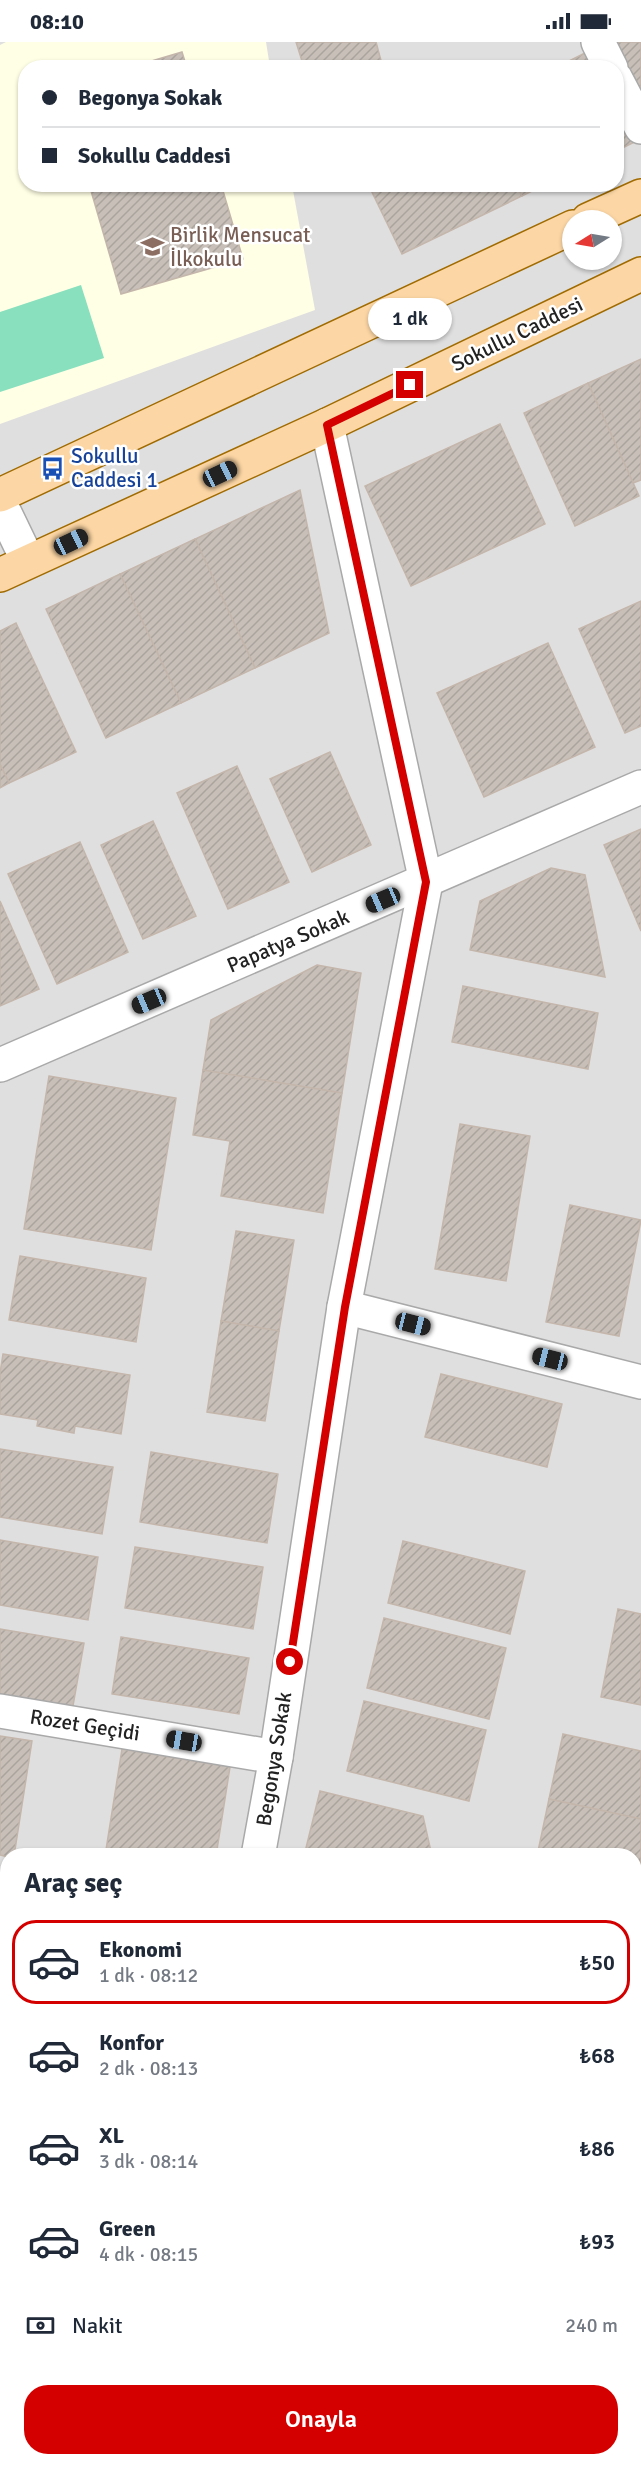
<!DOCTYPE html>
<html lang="tr">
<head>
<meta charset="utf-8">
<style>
  body { margin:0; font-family:Signika,sans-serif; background:#f6f6f7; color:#1f2937; height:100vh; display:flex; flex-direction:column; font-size:22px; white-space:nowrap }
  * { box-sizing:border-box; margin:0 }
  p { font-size:20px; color:#747a83 }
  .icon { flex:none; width:33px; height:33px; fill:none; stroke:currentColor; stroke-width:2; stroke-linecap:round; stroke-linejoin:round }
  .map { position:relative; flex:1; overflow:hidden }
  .drawer { position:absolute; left:0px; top:1806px; width:642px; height:618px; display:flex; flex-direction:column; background:#fff; border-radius:24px 24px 0 0; box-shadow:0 2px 4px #0004 }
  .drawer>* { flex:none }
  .banner { position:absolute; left:18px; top:18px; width:606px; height:132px; border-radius:24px; box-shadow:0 2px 4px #0004; display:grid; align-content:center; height:132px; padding:0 24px; background:#fff }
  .needle { width:39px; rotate:259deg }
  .tools { position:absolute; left:562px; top:168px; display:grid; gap:12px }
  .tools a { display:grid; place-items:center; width:60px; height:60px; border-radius:50%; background:#fff; box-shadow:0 2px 4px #0004; font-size:30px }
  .end { position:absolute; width:27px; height:27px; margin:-14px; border:8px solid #d40000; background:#fff; box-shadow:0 0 0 3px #fff }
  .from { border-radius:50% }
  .bubble { position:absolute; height:42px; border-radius:21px; background:#fff; box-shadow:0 2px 4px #0004; font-size:20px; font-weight:600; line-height:42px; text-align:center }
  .car { position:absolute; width:18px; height:36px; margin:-18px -9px; border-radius:8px; box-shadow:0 0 4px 2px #0007; background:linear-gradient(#222 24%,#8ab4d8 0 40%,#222 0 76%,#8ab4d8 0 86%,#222 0) }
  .banner b { display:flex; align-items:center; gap:21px; height:57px; font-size:22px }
  .banner b+b { border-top:2px solid #e0e1e3 }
  .banner i { width:15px; height:15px; background:#1f2937 }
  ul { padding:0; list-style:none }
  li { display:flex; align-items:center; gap:18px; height:84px; margin:0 12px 9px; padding:0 12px; border:3px solid transparent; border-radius:24px }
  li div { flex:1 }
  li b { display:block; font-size:22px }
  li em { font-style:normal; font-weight:600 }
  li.current { border-color:#d40000 }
  li>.icon { width:54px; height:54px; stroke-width:1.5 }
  h2 { padding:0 24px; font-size:27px; line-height:72px }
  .pay { display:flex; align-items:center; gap:15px; height:66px; padding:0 24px; font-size:22px }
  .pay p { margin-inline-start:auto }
  .cta { display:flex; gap:12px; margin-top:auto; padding:12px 24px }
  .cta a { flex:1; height:69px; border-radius:24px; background:#d40000; color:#fff; font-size:24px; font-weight:600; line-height:69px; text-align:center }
  .status { display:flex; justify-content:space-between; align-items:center; height:42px; padding:0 30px; background:#fff; direction:ltr }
  .status svg { height:16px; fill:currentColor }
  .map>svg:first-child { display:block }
</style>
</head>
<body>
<div class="status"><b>08:10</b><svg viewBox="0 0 49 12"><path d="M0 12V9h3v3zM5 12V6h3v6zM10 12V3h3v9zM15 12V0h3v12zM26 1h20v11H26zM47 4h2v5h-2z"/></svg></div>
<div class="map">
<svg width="641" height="2424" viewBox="0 0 641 2424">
  <defs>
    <pattern id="building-hatch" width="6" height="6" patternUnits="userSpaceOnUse" patternTransform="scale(1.5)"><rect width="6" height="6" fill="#c7bfb8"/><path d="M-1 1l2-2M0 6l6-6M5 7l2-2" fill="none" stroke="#aba49e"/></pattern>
  </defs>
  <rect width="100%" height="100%" fill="#f2efe9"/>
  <!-- residential -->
  <path fill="#e0dfdf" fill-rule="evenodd" d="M 0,0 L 641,0 L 641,2424 L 0,2424 ZM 26,26 L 616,26 L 616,142 L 26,142 ZM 573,178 L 612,178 L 612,218 L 573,218 ZM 8,1814 L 634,1814 L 634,2416 L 8,2416 Z"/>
  <!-- education -->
  <polygon fill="#ffffe5" points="6,0 266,0 270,25 26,26 26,142 292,143 315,268 0,382 0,3"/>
  <!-- pitch -->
  <polygon fill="#88e0be" points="81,243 104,316 0,350 0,270"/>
  <!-- building -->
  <g fill="url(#building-hatch)" stroke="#c4b6ab" stroke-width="1.5">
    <polygon points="296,0 376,0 383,26 285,26 285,24 302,19"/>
    <polygon points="616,0 641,0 641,52"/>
    <polygon points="597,5 607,26 555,26"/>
    <polygon points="182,10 187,26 128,26"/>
    <polygon points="616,46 641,97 616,109"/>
    <polygon points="89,142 221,142 243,217 121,252"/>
    <polygon points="368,142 516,142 522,154 402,212"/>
    <polygon points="516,142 546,142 522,154"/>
    <polygon points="641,317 641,438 633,441 588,341"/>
    <polygon points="588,341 639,454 575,484 524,371"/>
    <polygon points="500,382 545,482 411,544 365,444"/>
    <polygon points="300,448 329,591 255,626 195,497"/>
    <polygon points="195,497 255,626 181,661 120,532"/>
    <polygon points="120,532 181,661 106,696 46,567"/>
    <polygon points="641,559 641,684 625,691 579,587"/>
    <polygon points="16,581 76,710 9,741 0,722 0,589"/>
    <polygon points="548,601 595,705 484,755 437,651"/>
    <polygon points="330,710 371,803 312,830 270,737"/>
    <polygon points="0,722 9,741 0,746"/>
    <polygon points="237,724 289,840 228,867 177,751"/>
    <polygon points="153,779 196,874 143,897 101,803"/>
    <polygon points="641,787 641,889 604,803"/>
    <polygon points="80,800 128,910 57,942 8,832"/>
    <polygon points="551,826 585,833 605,935 470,908 480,859"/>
    <polygon points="0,859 39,947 0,964"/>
    <polygon points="317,923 361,931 342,1051 203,1028 211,978"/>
    <polygon points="463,944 598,971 588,1027 452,1000"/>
    <polygon points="203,1028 342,1051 323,1171 221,1154 230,1099 193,1093"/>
    <polygon points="49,1034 176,1056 151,1208 24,1187"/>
    <polygon points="460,1082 530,1094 506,1239 435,1227"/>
    <polygon points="570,1163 641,1178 619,1294 546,1280"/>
    <polygon points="236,1189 294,1198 279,1289 221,1279"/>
    <polygon points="20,1214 146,1236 136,1300 9,1278"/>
    <polygon points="221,1279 279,1289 265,1379 207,1370"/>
    <polygon points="3,1312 130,1333 121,1392 75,1384 74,1391 37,1384 38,1378 0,1372 0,1331"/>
    <polygon points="441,1332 562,1362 547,1425 425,1395"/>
    <polygon points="0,1407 113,1425 102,1492 0,1475"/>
    <polygon points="151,1410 278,1432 267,1501 140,1480"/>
    <polygon points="0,1498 98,1515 88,1578 0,1563"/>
    <polygon points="403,1499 525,1529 510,1592 388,1561"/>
    <polygon points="135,1505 263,1525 253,1587 125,1566"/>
    <polygon points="618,1567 641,1572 641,1663 601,1655"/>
    <polygon points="384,1576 506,1606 489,1677 367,1646"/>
    <polygon points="0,1587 84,1601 73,1664 0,1652"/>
    <polygon points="121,1595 249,1616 239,1672 112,1652"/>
    <polygon points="364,1659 486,1688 469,1759 347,1729"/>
    <polygon points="563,1692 641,1709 641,1777 549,1757"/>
    <polygon points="0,1694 32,1699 14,1814 8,1815 0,1813"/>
    <polygon points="122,1707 230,1725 216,1814 105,1814"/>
    <polygon points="320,1749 423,1774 432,1814 304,1814"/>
    <polygon points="549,1757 641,1777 641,1836 634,1835 634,1814 537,1814"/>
    <polygon points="0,1830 8,1831 8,1939 3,1967 0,1967"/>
    <polygon points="634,1856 641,1857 634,1890"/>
    <polygon points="0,1994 8,1995 8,2055 4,2080 0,2078"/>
    <polygon points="634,2008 641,2009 641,2059 638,2072 634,2072"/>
    <polygon points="0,2180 8,2183 8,2319 0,2317"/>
    <polygon points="0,2390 8,2393 8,2416 47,2416 44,2424 0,2424"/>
    <polygon points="62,2416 70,2416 91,2424 59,2424"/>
    <polygon points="369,2416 434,2416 431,2424 366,2424"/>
    <polygon points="434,2416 499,2416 496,2424 431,2424"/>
    <polygon points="499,2416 564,2416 561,2424 496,2424"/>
  </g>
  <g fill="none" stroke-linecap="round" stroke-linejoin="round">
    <defs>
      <g id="minor">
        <polyline points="598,0 611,26"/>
        <polyline points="616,37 641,85"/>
        <polyline points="0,461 28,519"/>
        <polyline points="0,1023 641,745"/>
        <polyline points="344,1265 641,1340"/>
        <polyline points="0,1669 276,1715"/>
        <polyline points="258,1814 276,1715 344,1265 426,840 327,383"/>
        <polyline points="0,2124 8,2127"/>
        <polyline points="634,2386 641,2351"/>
        <polyline points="151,2424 151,2416"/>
        <polyline points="627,2424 629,2416"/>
      </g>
      <g id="primary">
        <polyline points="588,178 641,154"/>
        <polyline points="0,453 573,185"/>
        <polyline points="0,533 327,383 641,232"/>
      </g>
    </defs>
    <!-- minor casing -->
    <use href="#minor" stroke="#a9a9a9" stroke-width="36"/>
    <!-- primary casing -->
    <use href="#primary" stroke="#a06b00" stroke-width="36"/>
    <!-- minor -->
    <use href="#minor" stroke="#fff" stroke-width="33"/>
    <!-- primary -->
    <use href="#primary" stroke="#fcd6a4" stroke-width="33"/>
  </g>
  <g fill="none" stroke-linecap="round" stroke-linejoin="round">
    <!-- route -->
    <polyline stroke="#d40000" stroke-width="8" points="290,1620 345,1265 426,840 327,383 410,343"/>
  </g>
  <!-- icons -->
  <defs>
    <symbol id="school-bare" viewBox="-9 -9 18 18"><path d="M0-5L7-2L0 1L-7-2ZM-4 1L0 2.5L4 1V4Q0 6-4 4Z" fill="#8d6e63" stroke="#fff" stroke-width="2.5" paint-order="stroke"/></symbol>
    <symbol id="bus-bare" viewBox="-9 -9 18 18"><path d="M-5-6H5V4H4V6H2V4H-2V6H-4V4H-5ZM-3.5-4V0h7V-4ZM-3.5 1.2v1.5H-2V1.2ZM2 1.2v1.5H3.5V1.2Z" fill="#1a4fb4" stroke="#fff" stroke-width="2.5" paint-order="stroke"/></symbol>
  </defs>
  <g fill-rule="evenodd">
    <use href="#school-bare" x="136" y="188" width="33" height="33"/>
    <use href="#bus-bare" x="36" y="410" width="33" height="33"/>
  </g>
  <g text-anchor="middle" stroke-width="5" stroke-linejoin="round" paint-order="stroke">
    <!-- education labels -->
    <g font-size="21" fill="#785e54" stroke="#fff" text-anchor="start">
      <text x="170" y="200">Birlik Mensucat<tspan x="170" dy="24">İlkokulu</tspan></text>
    </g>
    <!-- street labels -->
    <g font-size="21" fill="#222" stroke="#fff">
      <text transform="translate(517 292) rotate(-26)" y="7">Sokullu Caddesi</text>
      <text transform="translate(288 899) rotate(-23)" y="7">Papatya Sokak</text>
      <text transform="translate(85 1683) rotate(9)" y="7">Rozet Geçidi</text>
      <text transform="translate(274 1717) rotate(-81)" y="7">Begonya Sokak</text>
    </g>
    <!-- transit labels -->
    <g font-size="21" fill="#164399" stroke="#fff" text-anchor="start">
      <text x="71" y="421">Sokullu<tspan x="71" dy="24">Caddesi 1</tspan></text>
    </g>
  </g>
</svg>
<div class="tools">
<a><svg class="needle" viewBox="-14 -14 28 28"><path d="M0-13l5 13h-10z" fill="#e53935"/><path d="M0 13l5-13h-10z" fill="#747a83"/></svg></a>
</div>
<i class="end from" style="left:290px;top:1620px"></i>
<i class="end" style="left:410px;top:343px"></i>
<div class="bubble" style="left:368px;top:256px;width:84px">1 dk</div>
<i class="car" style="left:220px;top:432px;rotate:65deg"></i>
<i class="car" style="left:71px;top:500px;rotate:65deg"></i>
<i class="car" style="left:383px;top:858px;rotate:247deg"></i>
<i class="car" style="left:149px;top:959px;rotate:247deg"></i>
<i class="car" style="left:413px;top:1282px;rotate:104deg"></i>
<i class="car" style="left:550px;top:1317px;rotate:284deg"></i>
<i class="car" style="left:184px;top:1699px;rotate:280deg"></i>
<div class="banner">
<b><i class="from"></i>Begonya Sokak</b>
<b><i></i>Sokullu Caddesi</b>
</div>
<section class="drawer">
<h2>Araç seç</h2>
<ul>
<li class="current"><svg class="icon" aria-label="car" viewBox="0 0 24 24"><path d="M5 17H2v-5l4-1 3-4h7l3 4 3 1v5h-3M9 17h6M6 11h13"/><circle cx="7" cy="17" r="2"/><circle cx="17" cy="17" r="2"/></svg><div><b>Ekonomi</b><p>1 dk · 08:12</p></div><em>₺50</em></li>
<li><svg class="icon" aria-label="car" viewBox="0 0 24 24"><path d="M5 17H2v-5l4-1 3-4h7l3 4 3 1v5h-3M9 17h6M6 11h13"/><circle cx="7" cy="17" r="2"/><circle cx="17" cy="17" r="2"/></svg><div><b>Konfor</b><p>2 dk · 08:13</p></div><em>₺68</em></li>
<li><svg class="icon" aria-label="car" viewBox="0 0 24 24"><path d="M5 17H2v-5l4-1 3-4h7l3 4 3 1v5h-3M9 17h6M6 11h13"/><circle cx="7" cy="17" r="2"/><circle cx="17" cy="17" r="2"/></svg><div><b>XL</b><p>3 dk · 08:14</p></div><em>₺86</em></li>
<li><svg class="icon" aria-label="car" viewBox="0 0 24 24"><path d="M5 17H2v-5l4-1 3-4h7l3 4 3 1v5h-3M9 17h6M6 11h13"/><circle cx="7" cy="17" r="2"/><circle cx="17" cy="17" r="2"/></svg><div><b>Green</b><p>4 dk · 08:15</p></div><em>₺93</em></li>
</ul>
<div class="pay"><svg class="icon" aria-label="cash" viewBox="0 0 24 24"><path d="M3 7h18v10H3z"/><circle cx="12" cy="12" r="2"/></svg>Nakit<p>240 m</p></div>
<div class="cta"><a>Onayla</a></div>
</section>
</div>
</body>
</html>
